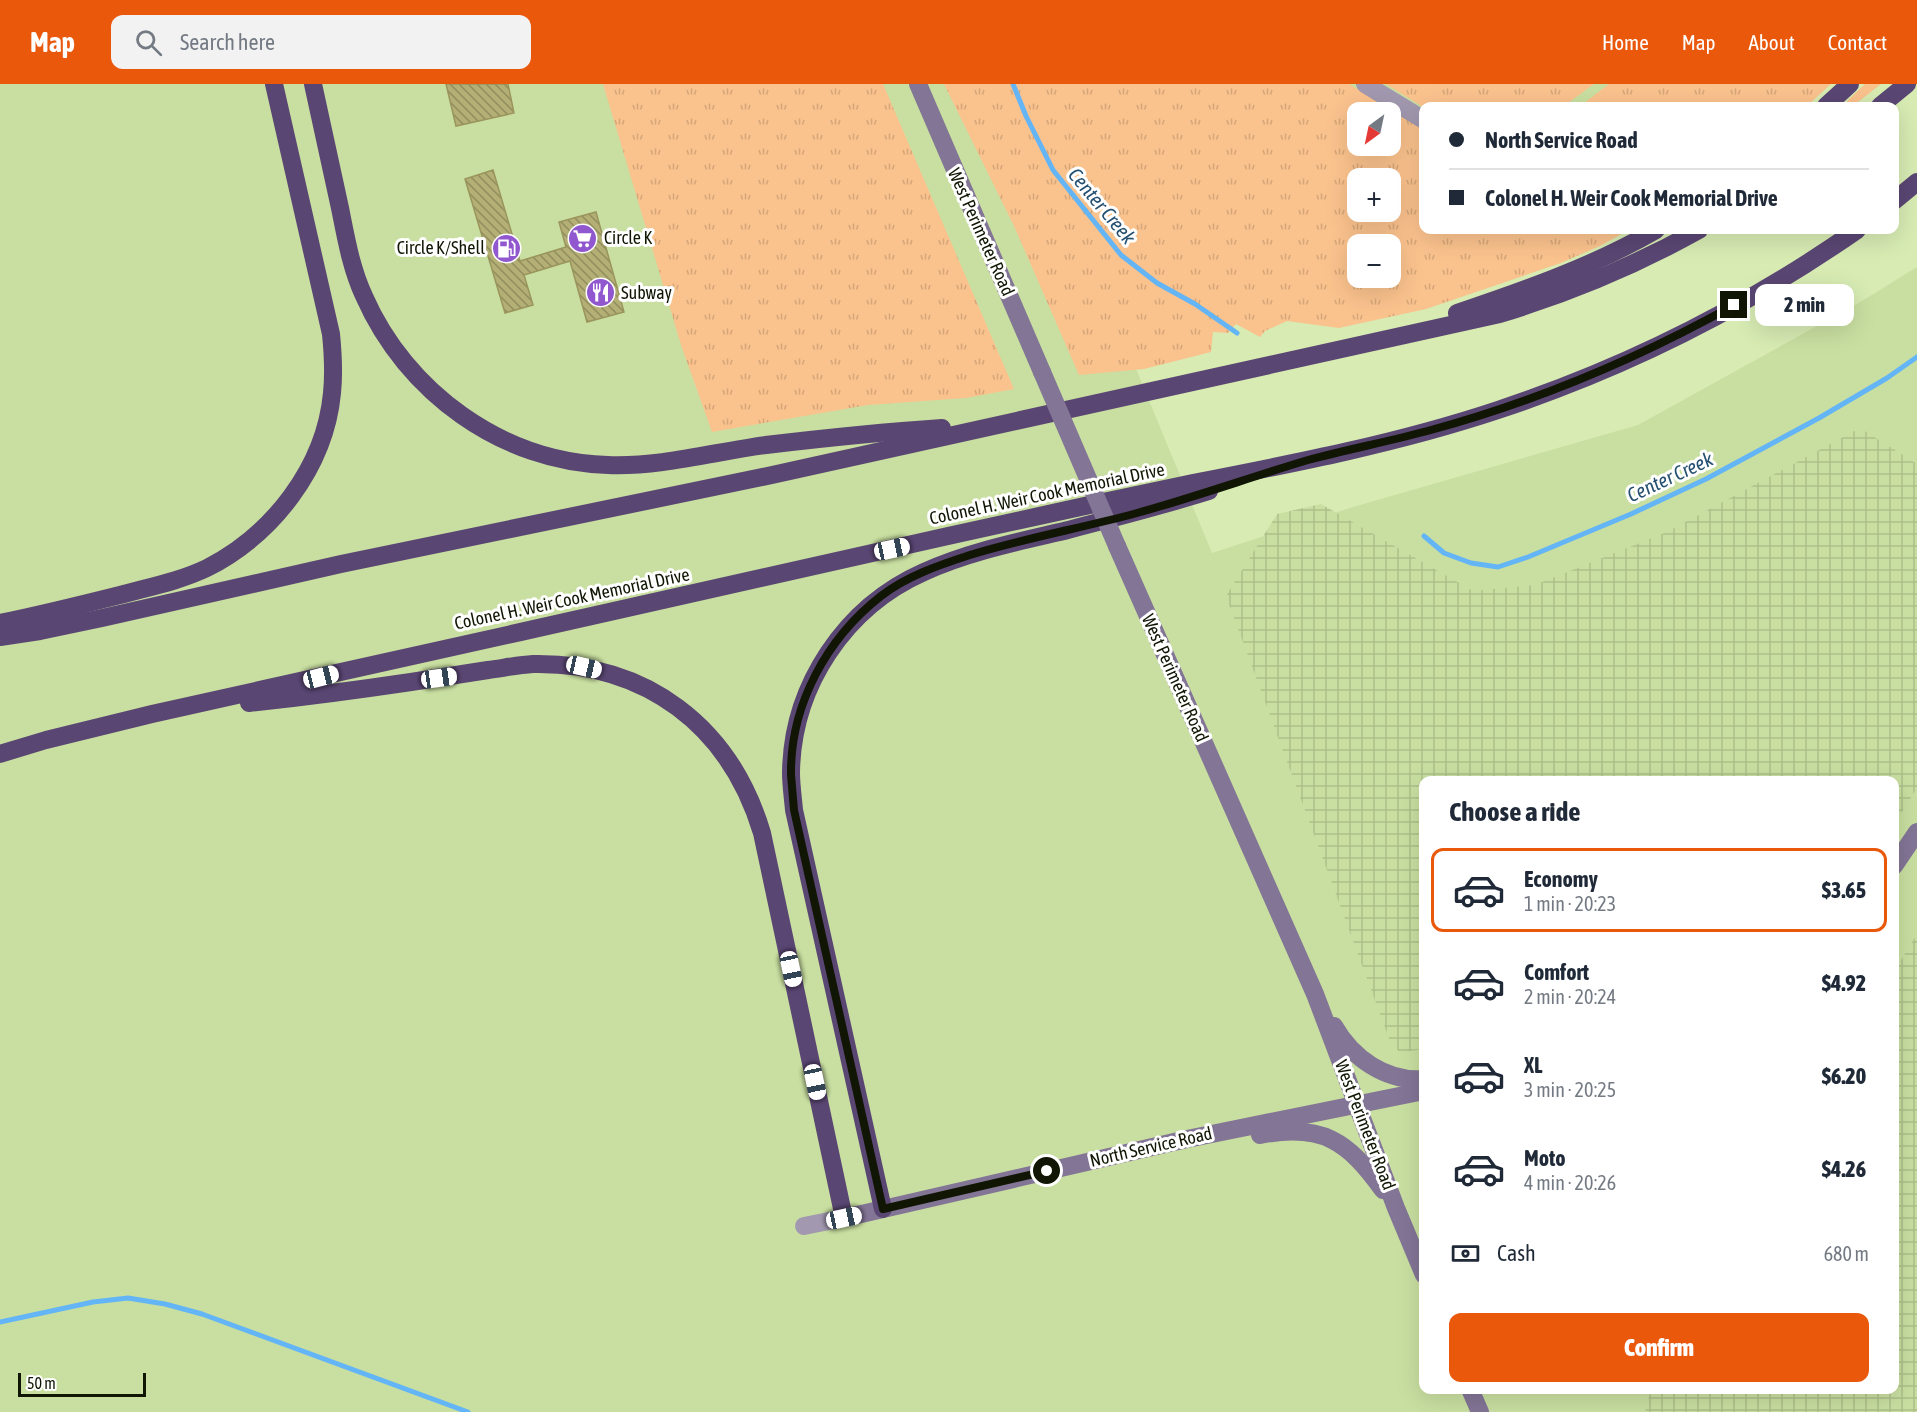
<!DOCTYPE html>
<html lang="en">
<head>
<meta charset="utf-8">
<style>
  body { margin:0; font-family:"Asap Condensed",sans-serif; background:#f2f2f3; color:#1f2937; height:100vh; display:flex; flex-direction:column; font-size:22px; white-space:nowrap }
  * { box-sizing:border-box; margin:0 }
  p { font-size:20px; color:#747a83 }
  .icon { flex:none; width:33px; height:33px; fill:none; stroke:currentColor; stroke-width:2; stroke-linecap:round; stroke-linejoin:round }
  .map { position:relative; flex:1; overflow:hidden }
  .side { position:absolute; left:1419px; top:692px; width:480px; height:618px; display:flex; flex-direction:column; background:#fff; border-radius:12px; box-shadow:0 6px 24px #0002 }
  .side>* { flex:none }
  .top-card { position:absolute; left:1419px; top:18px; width:480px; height:132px; border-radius:12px; box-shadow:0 6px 24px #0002; display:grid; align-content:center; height:132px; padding:0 30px; background:#fff }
  .needle { width:39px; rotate:213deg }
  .fabs { position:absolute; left:1347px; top:18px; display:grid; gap:12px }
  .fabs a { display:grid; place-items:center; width:54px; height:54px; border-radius:12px; background:#fff; box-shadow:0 6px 24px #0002; font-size:30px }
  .scale { position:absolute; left:18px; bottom:15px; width:128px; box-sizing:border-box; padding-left:6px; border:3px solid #101603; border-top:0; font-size:16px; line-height:21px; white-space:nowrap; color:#101603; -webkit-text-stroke:4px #fff; paint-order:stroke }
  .end { position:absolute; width:27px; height:27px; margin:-14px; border:8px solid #101603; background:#fff; box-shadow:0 0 0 3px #fff }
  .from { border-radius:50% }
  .bubble { position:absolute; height:42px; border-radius:12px; background:#fff; box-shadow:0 6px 24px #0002; font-size:20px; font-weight:800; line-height:42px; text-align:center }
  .car { position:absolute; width:18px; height:36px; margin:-18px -9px; border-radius:8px; box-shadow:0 0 4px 2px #0007; background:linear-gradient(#fff 24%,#345 0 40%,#fff 0 76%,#345 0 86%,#fff 0) }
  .top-card b { display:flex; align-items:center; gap:21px; height:57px; font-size:22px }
  .top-card b+b { border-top:2px solid #e0e1e3 }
  .top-card i { width:15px; height:15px; background:#1f2937 }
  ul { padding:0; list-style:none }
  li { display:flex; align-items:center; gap:18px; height:84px; margin:0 12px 9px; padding:0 18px; border:3px solid transparent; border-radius:12px }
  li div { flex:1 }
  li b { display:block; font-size:22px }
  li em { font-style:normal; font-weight:800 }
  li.active { border-color:#ea580c }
  li>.icon { width:54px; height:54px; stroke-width:1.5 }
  h2 { padding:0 30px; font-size:27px; line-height:72px }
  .pay { display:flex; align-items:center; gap:15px; height:66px; padding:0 30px; font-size:22px }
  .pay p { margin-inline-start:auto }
  .button { display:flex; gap:12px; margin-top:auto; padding:12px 30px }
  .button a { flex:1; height:69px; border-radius:12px; background:#ea580c; color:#fff; font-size:24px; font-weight:800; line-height:69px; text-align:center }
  header { display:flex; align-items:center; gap:36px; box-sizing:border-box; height:84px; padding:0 30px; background:#ea580c; color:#fff }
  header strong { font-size:28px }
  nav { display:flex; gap:33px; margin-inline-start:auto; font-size:21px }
  .search { width:420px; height:54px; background:#f2f2f3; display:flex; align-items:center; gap:15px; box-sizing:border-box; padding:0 21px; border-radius:12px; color:#747a83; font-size:22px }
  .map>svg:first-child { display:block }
</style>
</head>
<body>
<header>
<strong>Map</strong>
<div class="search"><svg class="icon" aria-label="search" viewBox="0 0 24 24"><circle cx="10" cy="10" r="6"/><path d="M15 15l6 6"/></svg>Search here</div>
<nav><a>Home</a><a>Map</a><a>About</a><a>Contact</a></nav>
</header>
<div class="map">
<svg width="1917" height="1328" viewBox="0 0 1917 1328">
  <defs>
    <pattern id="industrial-grid" width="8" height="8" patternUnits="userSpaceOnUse" patternTransform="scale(1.5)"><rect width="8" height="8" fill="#c9dfa1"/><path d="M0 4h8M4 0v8" fill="none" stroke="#acbf89"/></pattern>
    <pattern id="grass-tufts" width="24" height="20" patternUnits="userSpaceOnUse" patternTransform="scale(1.5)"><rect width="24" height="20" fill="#fac28d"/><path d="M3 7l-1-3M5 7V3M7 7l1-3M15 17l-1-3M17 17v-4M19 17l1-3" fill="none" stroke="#d5a678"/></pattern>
    <pattern id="building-back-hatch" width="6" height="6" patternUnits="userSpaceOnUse" patternTransform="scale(1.5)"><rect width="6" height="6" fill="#b4af75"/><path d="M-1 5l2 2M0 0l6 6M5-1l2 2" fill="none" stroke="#918d5e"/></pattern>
  </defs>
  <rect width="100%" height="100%" fill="#d7ebb3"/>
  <!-- built -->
  <path fill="#c9dfa1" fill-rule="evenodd" d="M 0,0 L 1691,0 L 1662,22 L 1424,22 L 1423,134 L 1096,188 L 1212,469 L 1353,423 L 1638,341 L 1862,217 L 1917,183 L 1917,1328 L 0,1328 ZM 1358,28 L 1390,28 L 1390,62 L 1358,62 ZM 1358,94 L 1390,94 L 1390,128 L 1358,128 ZM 1424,696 L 1894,696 L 1894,1305 L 1424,1305 Z"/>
  <!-- industrial -->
  <g fill="url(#industrial-grid)">
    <polygon points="1860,344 1917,380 1917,704 1895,739 1894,696 1424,696 1423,965 1400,969 1390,957 1226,512 1277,430 1321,420 1473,507 1535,501 1667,448"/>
    <polygon points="1917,850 1917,1328 1645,1328 1651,1305 1894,1305 1895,886"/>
  </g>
  <!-- grass -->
  <g fill="url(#grass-tufts)" fill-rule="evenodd">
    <polygon points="603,0 883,0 1014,305 966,314 868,321 712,348 681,261"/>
    <path d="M 944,0 L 1349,0 L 1423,45 L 1424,146 L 1629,146 L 1600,162 L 1561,179 L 1426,225 L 1339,244 L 1287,237 L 1265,247 L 1260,253 L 1236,240 L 1228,249 L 1213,248 L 1211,268 L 1144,285 L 1079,291 L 1014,142 ZM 1358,28 L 1390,28 L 1390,62 L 1358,62 ZM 1358,94 L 1390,94 L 1390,128 L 1358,128 ZM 1358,160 L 1390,160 L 1390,194 L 1358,194 Z"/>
    <polygon points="1386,0 1594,0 1564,22 1423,23"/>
    <polygon points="1609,0 1831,0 1807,22 1580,22"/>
    <polygon points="1865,0 1881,0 1853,22 1842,22"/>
  </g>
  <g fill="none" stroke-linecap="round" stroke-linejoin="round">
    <!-- stream -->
    <g stroke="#64b5f5" stroke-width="5">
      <polyline points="1013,0 1026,32 1053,86 1121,171 1157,199 1195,220 1237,249"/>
      <polyline points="1424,452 1444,469 1471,479 1498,483 1528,473 1631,430 1706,395 1819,334 1887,294 1917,273"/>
      <polyline points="0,1238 93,1218 128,1214 165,1220 202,1230 468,1328"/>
    </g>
  </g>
  <!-- building -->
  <g fill="url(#building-back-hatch)" stroke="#9a955c" stroke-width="1.5">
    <polygon points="446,0 508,0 514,29 456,42"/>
    <polygon points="493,86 520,177 566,163 559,138 596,128 624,228 587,238 570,177 524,191 533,221 505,229 465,95"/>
  </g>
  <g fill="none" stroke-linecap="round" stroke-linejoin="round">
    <!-- street -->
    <g stroke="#a299b0" stroke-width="18">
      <polyline points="1365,0 1424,36"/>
      <polyline points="804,1142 844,1134"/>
    </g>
    <!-- secondary -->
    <g stroke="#837596" stroke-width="18">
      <polyline points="918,0 1042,288"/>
      <polyline points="1117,462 1315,910 1396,1124 1424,1191"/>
      <polyline points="1894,782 1917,748"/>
      <path d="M 1334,942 C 1352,974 1386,998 1424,995"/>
      <path d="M 1260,1051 C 1322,1039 1348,1057 1383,1106"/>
      <polyline points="844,1134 1187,1055 1424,1007"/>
      <polyline points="1470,1305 1480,1328"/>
    </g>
    <!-- highway -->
    <g stroke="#5a4673" stroke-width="18">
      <path d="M 313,0 C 322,41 331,83 340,124 C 346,154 351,184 364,212 C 406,308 502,378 608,381 C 661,383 714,368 766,361 C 825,354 883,348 942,344"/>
      <polyline points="1826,22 1850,0"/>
      <polyline points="1880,22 1907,0"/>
      <polyline points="1894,117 1917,98"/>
      <path d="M 1457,229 C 1525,206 1594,182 1656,146"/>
      <path d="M 0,539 C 40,531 80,521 120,511 C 149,503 180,497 207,484 C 272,451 325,384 332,309 C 334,290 333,270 331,250 L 274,0"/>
      <path d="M 0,553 L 40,547 L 102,534 L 341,480 L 772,391 L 1500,230 C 1569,209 1636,181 1699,146"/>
      <path d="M 249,619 C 304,613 357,606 411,598 C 437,594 462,590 488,586 C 503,584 518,581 533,580 C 646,578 730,642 762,749 L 844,1134"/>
      <path d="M 0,670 L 46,656 L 152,630 C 418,572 682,511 948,452 C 1030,434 1111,416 1193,399 C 1296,379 1399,359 1498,326 C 1625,284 1748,222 1857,146"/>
      <path d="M 883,1125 L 794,726 C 793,714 791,701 791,689 C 792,602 845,523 924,488 C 968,468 1017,458 1064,447 C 1113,434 1161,422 1209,407"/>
    </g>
    <!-- secondary-bridge -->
    <polyline stroke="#837596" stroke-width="18" points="1042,288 1117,462"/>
  </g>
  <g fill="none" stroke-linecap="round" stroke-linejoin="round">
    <!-- route -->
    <path stroke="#101603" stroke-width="8" d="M 1047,1087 L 883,1125 L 794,726 C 793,714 792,703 791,691 C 790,621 827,554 881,512 C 907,492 939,481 970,471 C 1025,454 1082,444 1137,429 C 1195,413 1251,393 1308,376 C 1349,365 1391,357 1431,346 C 1537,317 1639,274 1734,221"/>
  </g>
  <!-- icons -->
  <defs>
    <symbol id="supermarket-disc" viewBox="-11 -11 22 22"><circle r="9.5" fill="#9157ce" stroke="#fff"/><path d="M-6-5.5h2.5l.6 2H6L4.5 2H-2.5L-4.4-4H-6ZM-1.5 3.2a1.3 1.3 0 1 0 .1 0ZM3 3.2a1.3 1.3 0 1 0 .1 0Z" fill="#fff"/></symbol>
    <symbol id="fuel-disc" viewBox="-11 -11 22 22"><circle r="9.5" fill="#9157ce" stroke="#fff"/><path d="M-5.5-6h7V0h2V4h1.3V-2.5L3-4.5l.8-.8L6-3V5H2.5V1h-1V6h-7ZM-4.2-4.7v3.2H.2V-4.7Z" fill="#fff"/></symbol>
    <symbol id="restaurant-disc" viewBox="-11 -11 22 22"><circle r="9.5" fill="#9157ce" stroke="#fff"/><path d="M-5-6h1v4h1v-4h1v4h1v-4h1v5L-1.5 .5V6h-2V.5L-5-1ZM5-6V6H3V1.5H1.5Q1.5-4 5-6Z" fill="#fff"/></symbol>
  </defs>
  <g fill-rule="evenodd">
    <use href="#supermarket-disc" x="566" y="138" width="33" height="33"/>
    <use href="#fuel-disc" x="490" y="148" width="33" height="33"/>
    <use href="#restaurant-disc" x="584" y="192" width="33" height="33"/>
  </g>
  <g text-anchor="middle" stroke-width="6" stroke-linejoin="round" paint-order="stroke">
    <!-- street labels -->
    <g font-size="18" fill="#101603" stroke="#fff">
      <text transform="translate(981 148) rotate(66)" y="6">West Perimeter Road</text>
      <text transform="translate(1047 410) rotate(-12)" y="6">Colonel H. Weir Cook Memorial Drive</text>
      <text transform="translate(572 515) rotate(-12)" y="6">Colonel H. Weir Cook Memorial Drive</text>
      <text transform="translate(1175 594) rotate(66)" y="6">West Perimeter Road</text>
      <text transform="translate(1365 1041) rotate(69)" y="6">West Perimeter Road</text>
      <text transform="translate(1151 1063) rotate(-13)" y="6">North Service Road</text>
    </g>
    <!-- poi labels -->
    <g font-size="18" fill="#101603" stroke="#fff" text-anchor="start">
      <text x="604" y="160">Circle K</text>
      <text x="485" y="170" text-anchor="end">Circle K/Shell</text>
      <text x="621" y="215">Subway</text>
    </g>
    <!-- water labels -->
    <g font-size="20" font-style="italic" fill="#255070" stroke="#fff">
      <text transform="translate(1102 122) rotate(50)" y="7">Center Creek</text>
      <text transform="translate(1670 393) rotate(-25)" y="7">Center Creek</text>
    </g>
  </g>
</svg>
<div class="fabs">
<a><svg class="needle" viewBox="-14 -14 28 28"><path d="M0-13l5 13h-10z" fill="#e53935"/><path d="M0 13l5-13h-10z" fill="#747a83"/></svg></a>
<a>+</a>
<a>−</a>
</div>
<div class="scale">50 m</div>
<i class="end from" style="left:1047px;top:1087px"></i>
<i class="end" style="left:1734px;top:221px"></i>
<div class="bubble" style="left:1755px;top:200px;width:99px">2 min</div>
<i class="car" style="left:892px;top:465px;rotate:78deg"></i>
<i class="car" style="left:584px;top:583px;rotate:103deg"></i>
<i class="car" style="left:321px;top:593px;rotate:76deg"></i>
<i class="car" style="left:439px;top:594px;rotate:82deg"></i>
<i class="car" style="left:791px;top:885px;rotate:168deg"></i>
<i class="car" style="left:815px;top:998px;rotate:168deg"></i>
<i class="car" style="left:844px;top:1134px;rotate:78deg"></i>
<div class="top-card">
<b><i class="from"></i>North Service Road</b>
<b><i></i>Colonel H. Weir Cook Memorial Drive</b>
</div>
<section class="side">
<h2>Choose a ride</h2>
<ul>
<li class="active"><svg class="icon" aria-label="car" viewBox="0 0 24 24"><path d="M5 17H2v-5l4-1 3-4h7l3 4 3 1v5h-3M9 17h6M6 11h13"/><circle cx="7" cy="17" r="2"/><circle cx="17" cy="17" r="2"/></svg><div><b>Economy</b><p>1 min · 20:23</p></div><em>$3.65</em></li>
<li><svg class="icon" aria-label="car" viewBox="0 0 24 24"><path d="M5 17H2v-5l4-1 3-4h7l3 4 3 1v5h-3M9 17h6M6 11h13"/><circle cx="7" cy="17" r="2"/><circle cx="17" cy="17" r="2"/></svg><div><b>Comfort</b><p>2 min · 20:24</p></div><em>$4.92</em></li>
<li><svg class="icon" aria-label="car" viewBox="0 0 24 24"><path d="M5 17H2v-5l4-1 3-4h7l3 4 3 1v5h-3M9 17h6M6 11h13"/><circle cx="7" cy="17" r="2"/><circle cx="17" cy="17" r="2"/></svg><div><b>XL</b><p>3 min · 20:25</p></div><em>$6.20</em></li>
<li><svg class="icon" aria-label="car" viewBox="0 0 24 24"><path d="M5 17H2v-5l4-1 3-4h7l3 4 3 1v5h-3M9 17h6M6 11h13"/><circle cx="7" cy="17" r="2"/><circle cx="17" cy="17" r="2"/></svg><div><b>Moto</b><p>4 min · 20:26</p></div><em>$4.26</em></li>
</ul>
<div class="pay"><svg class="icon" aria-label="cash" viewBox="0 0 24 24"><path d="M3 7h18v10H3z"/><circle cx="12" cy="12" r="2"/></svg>Cash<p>680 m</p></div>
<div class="button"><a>Confirm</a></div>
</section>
</div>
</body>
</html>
